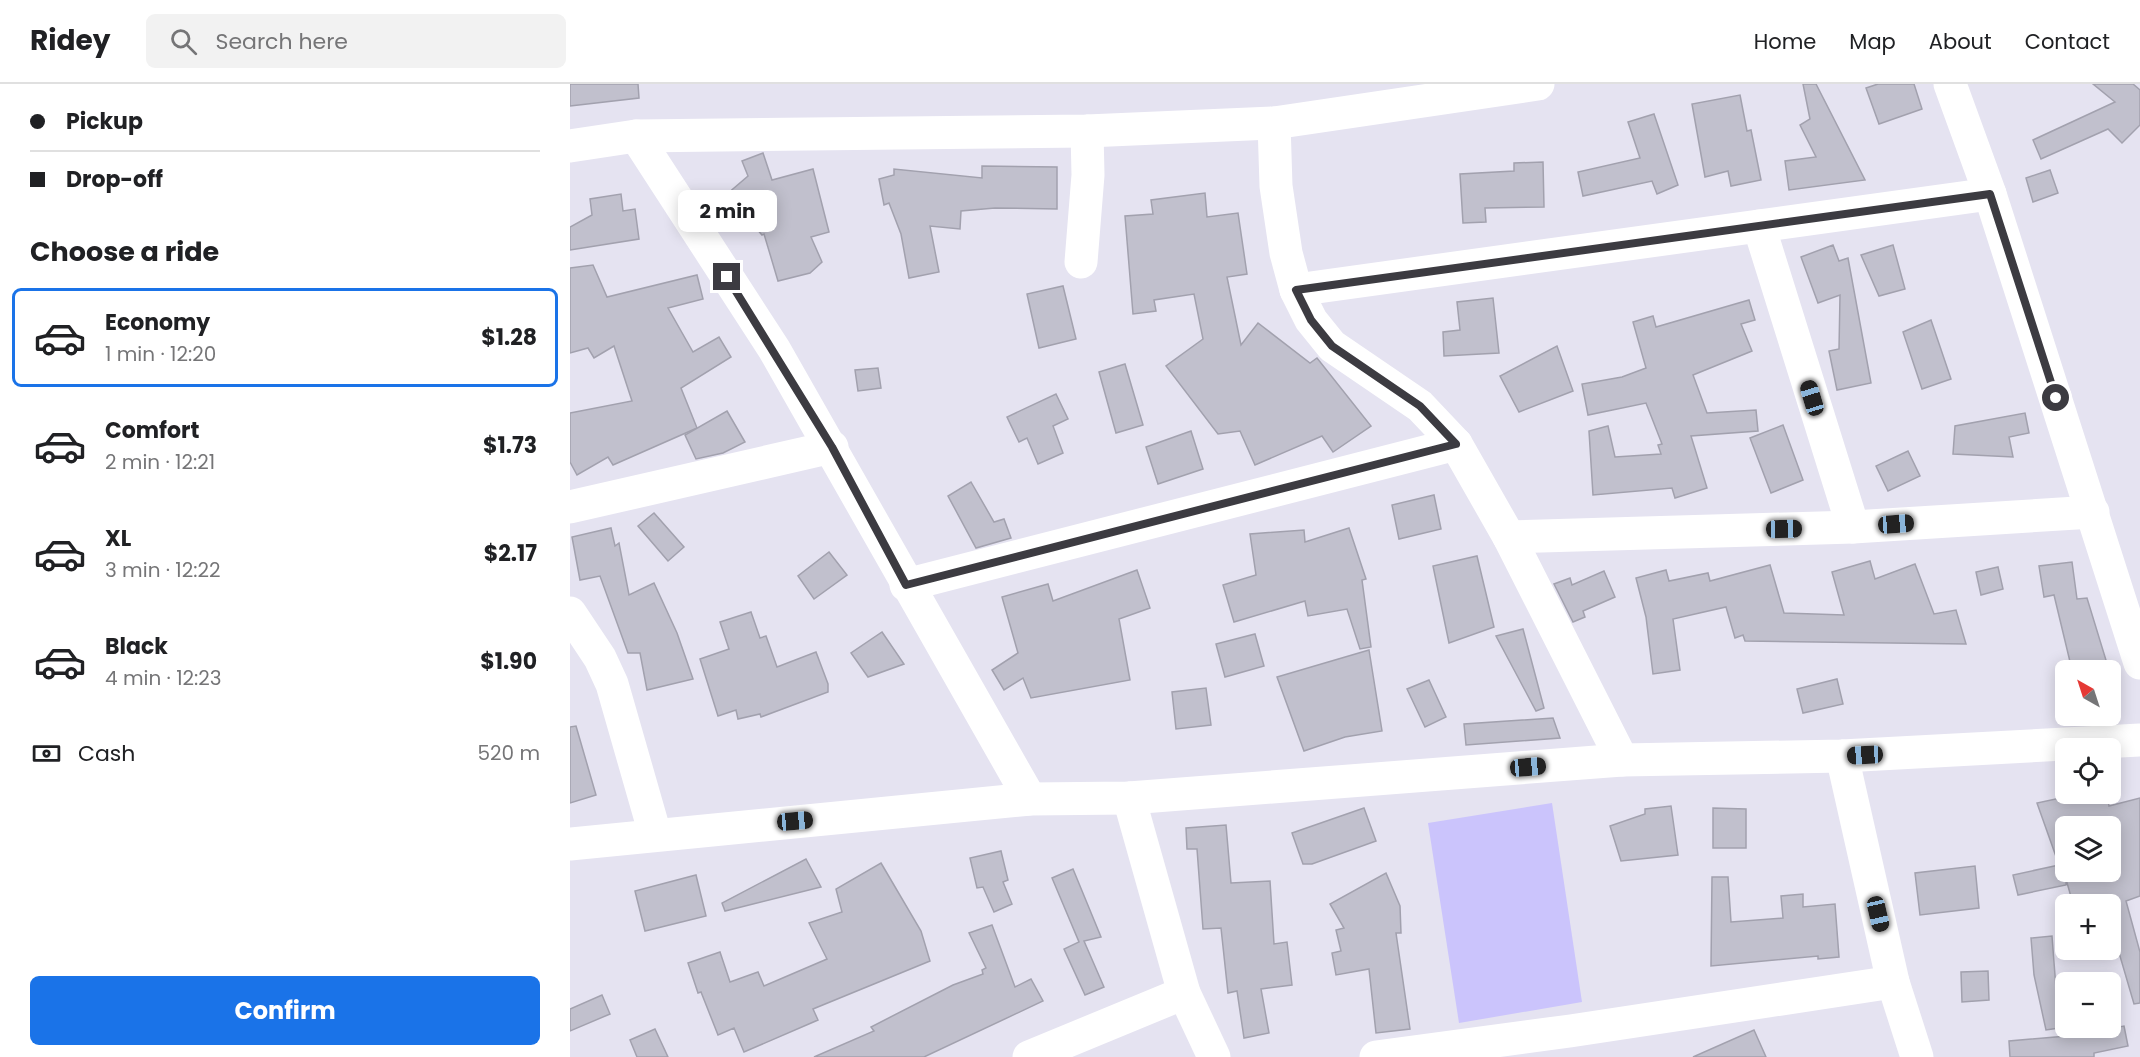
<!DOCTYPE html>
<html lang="en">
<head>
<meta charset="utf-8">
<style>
  body { margin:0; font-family:Poppins,sans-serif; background:#f2f2f2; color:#202124; height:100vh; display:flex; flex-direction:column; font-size:22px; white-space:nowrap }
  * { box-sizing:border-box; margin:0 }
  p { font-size:20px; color:#757577 }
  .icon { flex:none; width:33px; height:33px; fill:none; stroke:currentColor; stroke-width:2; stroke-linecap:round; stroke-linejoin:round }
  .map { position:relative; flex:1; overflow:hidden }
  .drawer { display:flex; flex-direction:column; background:#fff; width:570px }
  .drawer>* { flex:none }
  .guide { display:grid; align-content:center; height:132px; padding:0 30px; background:#fff }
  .needle { width:39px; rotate:321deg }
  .fabs { position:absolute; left:1485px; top:576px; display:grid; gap:12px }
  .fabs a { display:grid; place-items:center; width:66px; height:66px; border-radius:9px; background:#fff; box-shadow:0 3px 15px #0003; font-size:30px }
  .end { position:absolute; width:27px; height:27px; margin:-14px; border:8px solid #3c3b41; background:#fff; box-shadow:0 0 0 3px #fff }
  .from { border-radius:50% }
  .bubble { position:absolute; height:42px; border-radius:9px; background:#fff; box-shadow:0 3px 15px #0003; font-size:20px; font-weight:700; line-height:42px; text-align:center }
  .car { position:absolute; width:18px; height:36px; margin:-18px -9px; border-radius:8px; box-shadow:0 0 4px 2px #0007; background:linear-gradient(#222 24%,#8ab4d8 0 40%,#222 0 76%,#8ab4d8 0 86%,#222 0) }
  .guide b { display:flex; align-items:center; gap:21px; height:57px; font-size:22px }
  .guide b+b { border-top:2px solid #e0e0e0 }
  .guide i { width:15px; height:15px; background:#202124 }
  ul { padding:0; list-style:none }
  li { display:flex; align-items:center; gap:18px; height:99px; margin:0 12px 9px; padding:0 18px; border:3px solid transparent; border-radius:9px }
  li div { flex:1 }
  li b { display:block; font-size:22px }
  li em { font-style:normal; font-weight:700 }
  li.current { border-color:#1a73e8 }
  li>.icon { width:54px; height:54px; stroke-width:1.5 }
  h2 { padding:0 30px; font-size:27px; line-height:72px }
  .pay { display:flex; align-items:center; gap:15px; height:66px; padding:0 30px; font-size:22px }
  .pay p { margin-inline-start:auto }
  .button { display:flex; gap:12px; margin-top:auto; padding:12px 30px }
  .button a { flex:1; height:69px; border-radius:9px; background:#1a73e8; color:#fff; font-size:24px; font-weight:700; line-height:69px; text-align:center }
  header { display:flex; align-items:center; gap:36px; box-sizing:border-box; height:84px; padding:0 30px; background:#fff; border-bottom:2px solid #e0e0e0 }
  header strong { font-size:28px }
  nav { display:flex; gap:33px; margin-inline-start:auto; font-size:21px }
  .search { width:420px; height:54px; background:#f2f2f2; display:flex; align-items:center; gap:15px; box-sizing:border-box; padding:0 21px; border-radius:9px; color:#757577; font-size:22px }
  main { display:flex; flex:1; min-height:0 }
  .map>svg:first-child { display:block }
</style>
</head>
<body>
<header>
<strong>Ridey</strong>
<div class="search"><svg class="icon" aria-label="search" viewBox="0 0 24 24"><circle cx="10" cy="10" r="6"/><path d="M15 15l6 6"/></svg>Search here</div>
<nav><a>Home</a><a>Map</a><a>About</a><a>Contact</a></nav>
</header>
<main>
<section class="drawer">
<div class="guide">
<b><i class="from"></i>Pickup</b>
<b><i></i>Drop-off</b>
</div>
<h2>Choose a ride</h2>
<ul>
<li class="current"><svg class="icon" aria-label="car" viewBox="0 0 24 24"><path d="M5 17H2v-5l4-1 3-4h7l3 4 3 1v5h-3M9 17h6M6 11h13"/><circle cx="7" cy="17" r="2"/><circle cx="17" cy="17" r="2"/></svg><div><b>Economy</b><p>1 min · 12:20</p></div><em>$1.28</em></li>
<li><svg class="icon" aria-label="car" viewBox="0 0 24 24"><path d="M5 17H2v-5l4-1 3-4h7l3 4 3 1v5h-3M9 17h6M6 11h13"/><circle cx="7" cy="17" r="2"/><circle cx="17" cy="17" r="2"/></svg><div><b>Comfort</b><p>2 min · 12:21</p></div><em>$1.73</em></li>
<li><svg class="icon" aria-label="car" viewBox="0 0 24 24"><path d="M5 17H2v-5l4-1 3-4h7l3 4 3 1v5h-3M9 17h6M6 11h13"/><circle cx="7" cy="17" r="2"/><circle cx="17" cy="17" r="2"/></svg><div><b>XL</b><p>3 min · 12:22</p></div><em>$2.17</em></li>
<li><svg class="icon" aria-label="car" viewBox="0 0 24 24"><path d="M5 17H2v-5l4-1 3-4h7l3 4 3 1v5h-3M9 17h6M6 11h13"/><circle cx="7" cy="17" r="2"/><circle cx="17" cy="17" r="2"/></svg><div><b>Black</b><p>4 min · 12:23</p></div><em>$1.90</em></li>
</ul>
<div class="pay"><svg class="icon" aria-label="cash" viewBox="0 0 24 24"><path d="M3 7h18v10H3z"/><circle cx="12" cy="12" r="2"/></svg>Cash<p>520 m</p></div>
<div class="button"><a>Confirm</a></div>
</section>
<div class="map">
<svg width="1570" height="973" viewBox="0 0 1570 973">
  <rect width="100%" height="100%" fill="#e5e3f1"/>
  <!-- green -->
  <polygon fill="#cbc4fc" points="982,719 1012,918 889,939 858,739"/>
  <!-- building -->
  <g fill="#c1c0cd" stroke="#a2a1ae" stroke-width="1.5" fill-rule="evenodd">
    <polygon points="0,0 68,0 69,14 0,22"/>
    <polygon points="1233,0 1246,0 1295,96 1219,106 1215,77 1246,73 1230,41 1240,35"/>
    <polygon points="1308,0 1344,0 1352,25 1309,40 1296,4"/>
    <polygon points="1523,0 1563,0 1570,6 1570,41 1552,59 1538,45 1471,75 1463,56 1545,18"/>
    <polygon points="1170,11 1177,47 1181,46 1191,96 1161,102 1158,87 1135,93 1122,20"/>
    <polygon points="1084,30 1108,101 1087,110 1082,97 1013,112 1008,88 1070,74 1058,38"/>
    <polygon points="193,69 202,96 243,85 259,148 241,153 252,178 240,189 208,197 194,150 192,151 157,110 178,92 172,77"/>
    <polygon points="973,78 974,123 915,124 916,138 893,139 890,90 944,87 944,79"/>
    <polygon points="412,82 487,83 487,125 425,124 391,127 390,145 360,142 369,188 339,194 331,150 319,119 314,121 309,95 324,91 324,85 412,94"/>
    <polygon points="1480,86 1488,109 1463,118 1456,94"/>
    <polygon points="635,109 637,133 668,129 677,190 657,193 671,261 688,239 740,279 747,274 801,342 763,368 752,352 685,381 670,347 648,350 596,282 633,255 624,210 584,216 586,227 563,230 555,132 583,130 581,116"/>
    <polygon points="51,110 53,127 65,125 69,155 0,166 0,143 22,131 20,115"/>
    <polygon points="1263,161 1269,177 1278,174 1301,299 1267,306 1259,267 1269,265 1270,211 1248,219 1231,173"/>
    <polygon points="1323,161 1335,205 1309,212 1291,171"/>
    <polygon points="23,181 37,213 127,191 133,215 98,224 123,268 149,253 161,273 111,304 127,344 43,381 38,373 7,391 0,378 0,329 62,317 44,262 24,274 18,264 0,269 0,184"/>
    <polygon points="493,202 506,255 469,264 457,210"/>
    <polygon points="923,214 929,269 874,272 873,248 890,246 887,218"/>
    <polygon points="1179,216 1185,236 1171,240 1182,267 1123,291 1137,329 1186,326 1188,347 1121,352 1137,404 1105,414 1102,404 1023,411 1019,347 1038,342 1045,373 1091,370 1088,361 1092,360 1076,319 1018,331 1012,300 1052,293 1076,284 1063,238 1083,232 1086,243"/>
    <polygon points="1361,236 1381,295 1352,305 1333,248"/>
    <polygon points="987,262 1003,307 949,328 930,292"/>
    <polygon points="555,280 573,341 546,349 529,288"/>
    <polygon points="308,284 311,304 288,307 285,286"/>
    <polygon points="486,310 498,335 483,342 493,369 468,380 457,354 449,358 437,333"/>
    <polygon points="157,327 175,358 153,369 126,375 115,351"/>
    <polygon points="1455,329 1459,349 1439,353 1443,373 1383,370 1385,342"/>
    <polygon points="1213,341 1233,396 1201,409 1180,354"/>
    <polygon points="621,347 633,385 588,400 576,363"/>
    <polygon points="1338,367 1350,392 1318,407 1306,382"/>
    <polygon points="401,398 424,438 434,435 441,454 406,464 378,412"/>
    <polygon points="864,411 871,445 829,455 822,421"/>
    <polygon points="84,429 114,463 98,477 68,442"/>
    <polygon points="41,444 45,462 49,459 59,511 84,499 107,549 123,595 77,606 70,569 58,569 30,492 10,496 2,453"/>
    <polygon points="779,444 796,495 792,496 801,563 790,565 777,525 738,532 735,517 664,538 653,501 686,491 680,450 734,446 735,458"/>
    <polygon points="259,468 277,491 244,515 228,492"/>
    <polygon points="907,472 924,543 879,559 863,482"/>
    <polygon points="1300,477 1305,495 1345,480 1364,530 1386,526 1396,560 1175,557 1173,551 1165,554 1156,523 1103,535 1110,586 1083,590 1076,533 1066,494 1096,486 1099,497 1138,489 1140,497 1200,481 1214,529 1274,531 1262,488"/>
    <polygon points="1502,478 1507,515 1517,514 1539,586 1502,586 1484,511 1474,513 1469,482"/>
    <polygon points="1428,483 1433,505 1411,511 1406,488"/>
    <polygon points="567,486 580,524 549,535 560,596 461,614 453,594 434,606 422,586 448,569 432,513 478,500 483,517"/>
    <polygon points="1034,487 1045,513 1013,527 1015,533 1003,538 984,500 1000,494 1002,501"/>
    <polygon points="181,528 190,554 196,552 207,583 246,568 258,600 258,608 191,633 190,630 168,635 166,626 148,632 130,575 159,565 150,538"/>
    <polygon points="953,545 974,624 966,627 926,552"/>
    <polygon points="312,548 334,580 298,593 281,569"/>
    <polygon points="685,550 694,582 655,593 646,560"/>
    <polygon points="799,566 812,647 775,653 734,667 707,593"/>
    <polygon points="1267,595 1273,620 1233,629 1227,605"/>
    <polygon points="859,596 876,633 855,643 837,605"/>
    <polygon points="636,604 641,641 606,645 602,608"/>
    <polygon points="983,634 990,654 896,661 894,640"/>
    <polygon points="6,642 26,711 0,719 0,643"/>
    <path d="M 1509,710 L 1537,710 L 1539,722 L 1570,714 L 1570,812 L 1556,817 L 1570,868 L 1570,919 L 1564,920 L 1540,838 L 1540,820 L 1503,820 L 1496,795 L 1496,801 L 1448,811 L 1443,791 L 1489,781 L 1467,719 ZM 1496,742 L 1540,742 L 1540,788 L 1496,788 Z"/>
    <polygon points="1101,722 1108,771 1051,777 1040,742 1075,730 1075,725"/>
    <polygon points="794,724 806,757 742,780 733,780 722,749"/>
    <polygon points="1143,724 1176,725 1176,764 1143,764"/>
    <polygon points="656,741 661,799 700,797 704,860 717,858 722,901 691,905 699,949 674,954 667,907 658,909 651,844 633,845 627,765 617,765 616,744"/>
    <polygon points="431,767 438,796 433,798 442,820 424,828 413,803 407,804 400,774"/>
    <polygon points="236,775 251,803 155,827 152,819"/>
    <polygon points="311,779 351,847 360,877 243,925 248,936 174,968 164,944 148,951 131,908 128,909 118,879 150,868 160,898 188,888 194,902 257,875 239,839 272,828 266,805"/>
    <polygon points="1405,782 1409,824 1350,831 1345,789"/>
    <polygon points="503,785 531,853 514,857 534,903 515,911 494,865 509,858 482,794"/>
    <polygon points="816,789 830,822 831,849 826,849 840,945 806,949 799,885 766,891 762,869 771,867 766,846 774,844 760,820"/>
    <polygon points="126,791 136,832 75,847 65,807"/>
    <polygon points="1142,793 1158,793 1161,838 1213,834 1211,812 1233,810 1233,823 1265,820 1269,873 1248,875 1248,872 1141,882"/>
    <polygon points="422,841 445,903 461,895 473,917 354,973 244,973 304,947 301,943 383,901 413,890 412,886 416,884 399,849"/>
    <polygon points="1482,852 1489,944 1476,946 1464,891 1461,854"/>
    <polygon points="1418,887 1419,916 1392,918 1391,888"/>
    <polygon points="32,911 40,930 0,947 0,925"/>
    <polygon points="1554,942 1558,962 1524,969 1524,973 1440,973 1439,957 1497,952 1496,944 1522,944 1522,948"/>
    <polygon points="85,945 98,973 67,973 60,956"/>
    <polygon points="1184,946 1196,973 1123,973"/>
  </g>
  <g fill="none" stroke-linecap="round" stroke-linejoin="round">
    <!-- minor -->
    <g stroke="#fff" stroke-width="33">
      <polyline points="1380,0 1420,110 1570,579"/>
      <polyline points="704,39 706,102 716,169 726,206 741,236 762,262 850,322 886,360 939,453 1052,676"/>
      <polyline points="66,52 204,265 460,715"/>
      <polyline points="0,62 66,52 517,47 704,39 968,0"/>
      <polyline points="1189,142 1283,443"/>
      <polyline points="511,178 518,91 517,47"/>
      <polyline points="726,206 1420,110"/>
      <polyline points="0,423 262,363"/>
      <polyline points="939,453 1283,443 1523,428"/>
      <polyline points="336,501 886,360"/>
      <polyline points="0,529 30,574 42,600 85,750"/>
      <polyline points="1272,672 1323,898 1347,973"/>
      <polyline points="559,714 614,909 644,973"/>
      <polyline points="0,760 460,715 559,714 1052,676 1272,672 1570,656"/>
      <polyline points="459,973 614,909"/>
      <polyline points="806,973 1000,947 1323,898"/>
    </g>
  </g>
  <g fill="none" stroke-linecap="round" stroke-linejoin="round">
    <!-- route -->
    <polyline stroke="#3c3b41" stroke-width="8" points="157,193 262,363 336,501 886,360 850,322 762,262 741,236 726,206 1420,110 1486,314"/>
  </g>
</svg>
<div class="fabs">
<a><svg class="needle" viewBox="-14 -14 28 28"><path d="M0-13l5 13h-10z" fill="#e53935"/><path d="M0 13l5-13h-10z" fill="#757577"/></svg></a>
<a><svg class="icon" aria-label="locate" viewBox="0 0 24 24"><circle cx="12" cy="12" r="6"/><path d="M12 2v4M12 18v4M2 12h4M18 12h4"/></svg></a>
<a><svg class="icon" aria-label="layers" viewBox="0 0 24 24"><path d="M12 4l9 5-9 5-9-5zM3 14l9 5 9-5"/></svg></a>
<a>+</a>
<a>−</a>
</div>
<i class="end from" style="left:1486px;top:314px"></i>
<i class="end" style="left:157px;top:193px"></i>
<div class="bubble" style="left:108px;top:106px;width:99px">2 min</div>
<i class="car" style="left:1242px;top:314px;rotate:343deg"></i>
<i class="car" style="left:1326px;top:440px;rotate:86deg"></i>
<i class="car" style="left:1214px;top:445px;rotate:89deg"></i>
<i class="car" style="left:1295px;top:671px;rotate:267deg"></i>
<i class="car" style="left:958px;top:683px;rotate:85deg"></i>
<i class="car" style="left:225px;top:737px;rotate:85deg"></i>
<i class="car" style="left:1308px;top:830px;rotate:167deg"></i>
</div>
</main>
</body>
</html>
